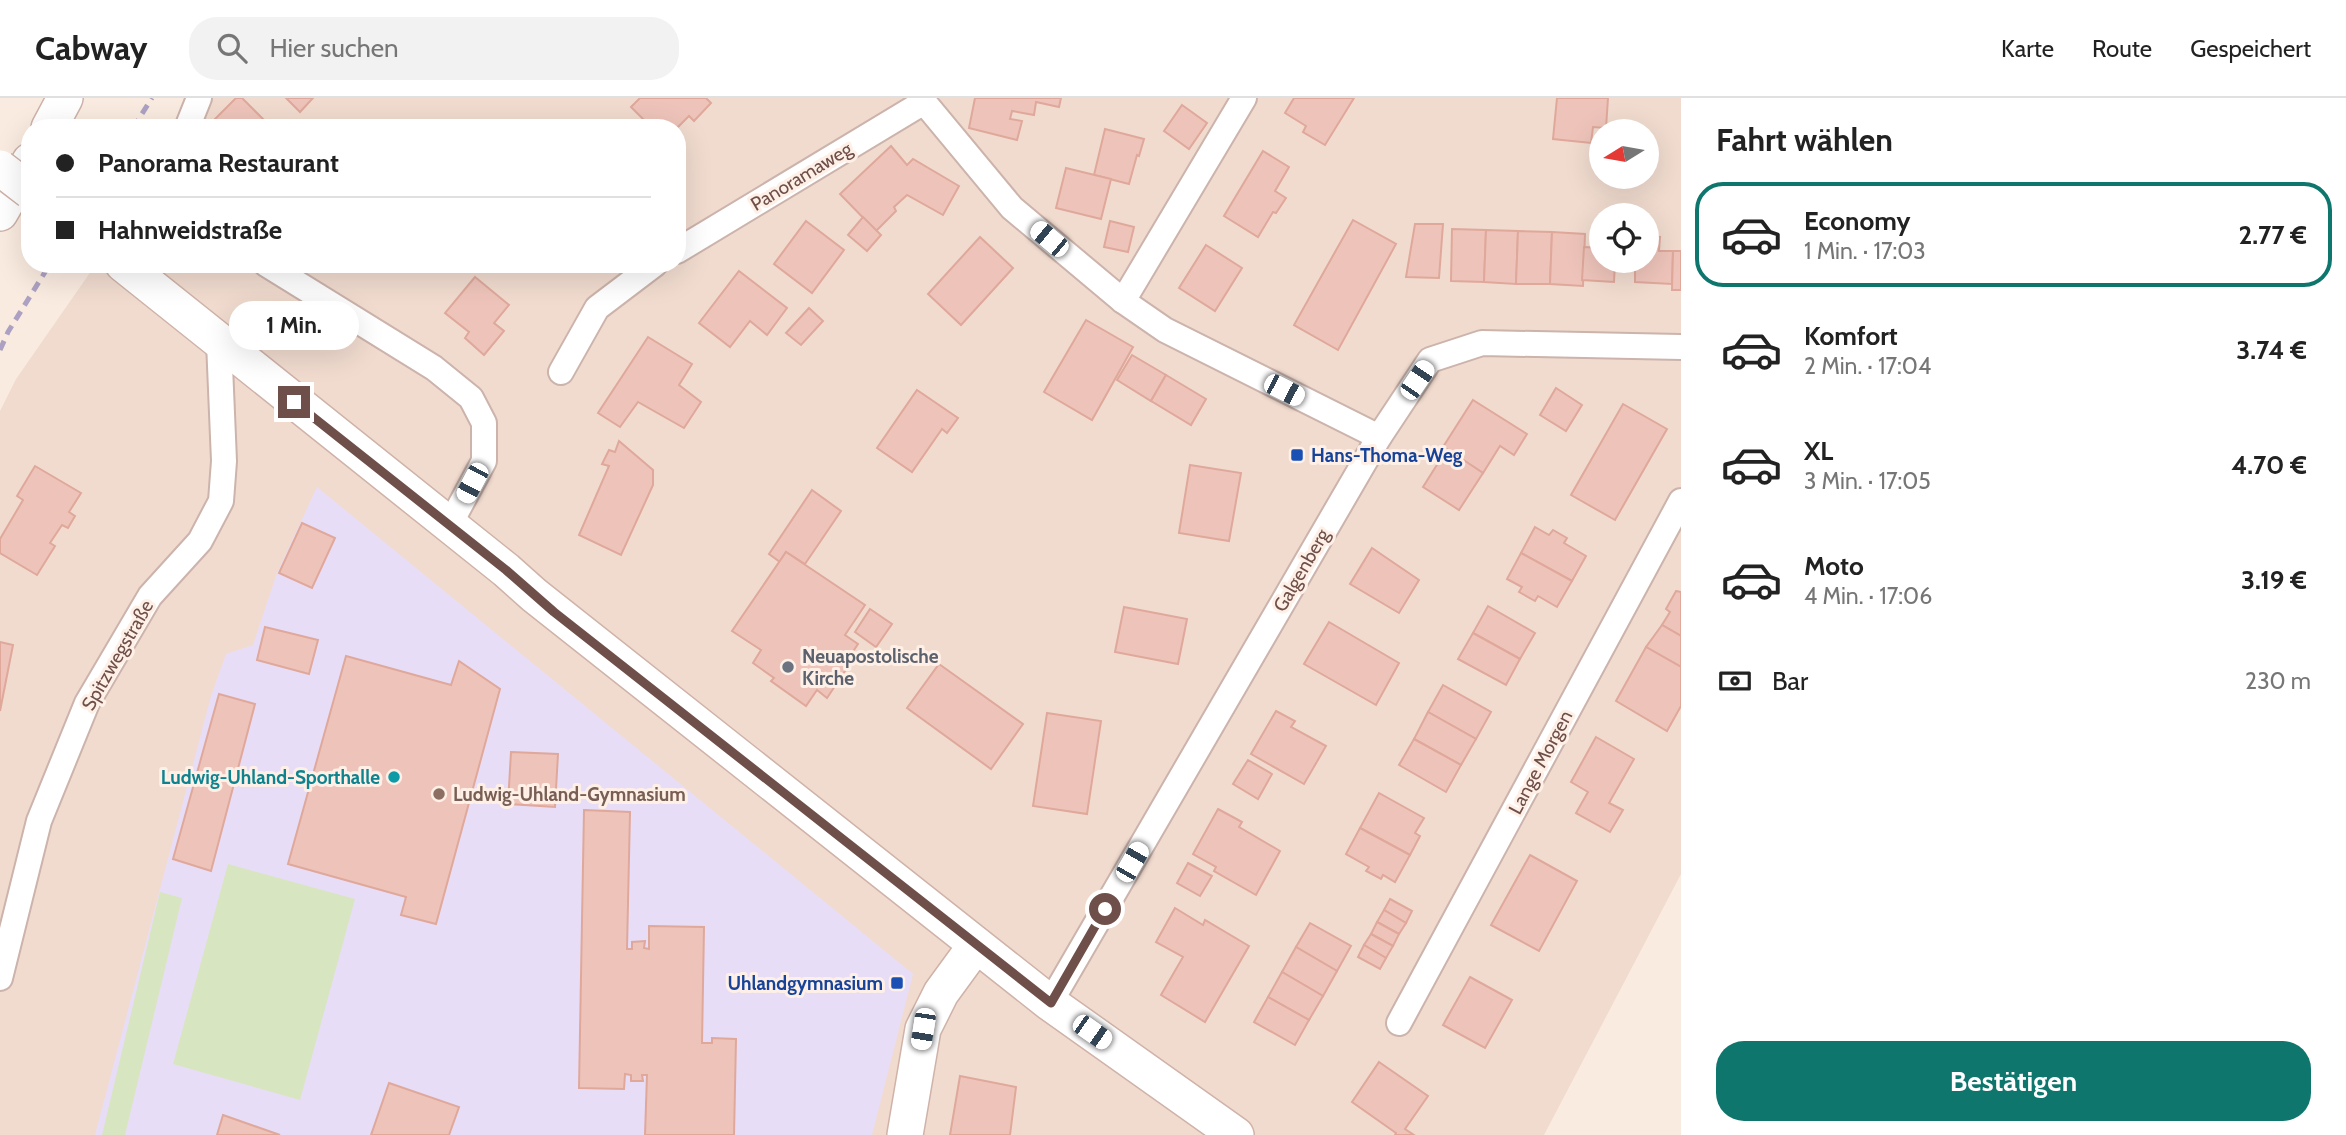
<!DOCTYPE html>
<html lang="de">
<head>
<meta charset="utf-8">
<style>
  body { margin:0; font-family:Cabin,sans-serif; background:#f2f2f2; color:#222; height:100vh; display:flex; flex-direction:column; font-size:26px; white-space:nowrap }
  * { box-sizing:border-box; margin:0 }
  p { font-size:23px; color:#767676 }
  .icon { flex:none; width:38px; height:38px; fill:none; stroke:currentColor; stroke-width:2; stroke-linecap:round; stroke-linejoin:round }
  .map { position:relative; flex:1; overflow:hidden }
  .side { display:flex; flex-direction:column; background:#fff; width:665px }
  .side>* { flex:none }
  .banner { position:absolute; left:21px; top:21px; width:665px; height:154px; border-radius:28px; box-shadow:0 7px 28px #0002; display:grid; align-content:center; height:154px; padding:0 35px; background:#fff }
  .needle { width:46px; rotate:259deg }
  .fabs { position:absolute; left:1589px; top:21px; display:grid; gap:14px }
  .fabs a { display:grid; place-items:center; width:70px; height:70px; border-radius:50%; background:#fff; box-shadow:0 7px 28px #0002; font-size:35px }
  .end { position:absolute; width:32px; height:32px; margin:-16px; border:9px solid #6f4f49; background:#fff; box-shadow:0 0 0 4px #fff }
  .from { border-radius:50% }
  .bubble { position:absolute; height:49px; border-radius:24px; background:#fff; box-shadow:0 7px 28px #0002; font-size:23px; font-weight:700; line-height:49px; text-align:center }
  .car { position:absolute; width:21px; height:42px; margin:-21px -10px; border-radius:9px; box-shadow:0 0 5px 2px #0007; background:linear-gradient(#fff 24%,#345 0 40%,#fff 0 76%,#345 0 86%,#fff 0) }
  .banner b { display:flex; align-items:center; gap:24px; height:66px; font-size:26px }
  .banner b+b { border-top:2px solid #e0e0e0 }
  .banner i { width:18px; height:18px; background:#222 }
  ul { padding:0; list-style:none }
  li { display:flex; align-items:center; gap:21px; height:105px; margin:0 14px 10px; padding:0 21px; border:4px solid transparent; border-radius:28px }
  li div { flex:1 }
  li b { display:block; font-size:26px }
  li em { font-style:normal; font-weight:700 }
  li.active { border-color:#0f766e }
  li>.icon { width:63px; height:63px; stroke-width:1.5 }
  h2 { padding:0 35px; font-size:32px; line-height:84px }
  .pay { display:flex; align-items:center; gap:18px; height:77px; padding:0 35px; font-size:26px }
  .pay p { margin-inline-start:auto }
  .cta { display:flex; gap:14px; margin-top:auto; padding:14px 35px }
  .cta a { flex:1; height:80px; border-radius:28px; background:#0f766e; color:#fff; font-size:28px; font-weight:700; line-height:80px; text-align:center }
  header { display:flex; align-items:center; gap:42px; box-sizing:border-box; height:98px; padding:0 35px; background:#fff; border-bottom:2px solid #e0e0e0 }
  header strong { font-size:33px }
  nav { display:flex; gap:38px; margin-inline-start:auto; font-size:24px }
  .search { width:490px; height:63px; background:#f2f2f2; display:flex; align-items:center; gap:18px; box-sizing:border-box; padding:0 24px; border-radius:28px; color:#767676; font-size:26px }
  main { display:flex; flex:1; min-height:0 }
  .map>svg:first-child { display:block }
</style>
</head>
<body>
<header>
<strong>Cabway</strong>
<div class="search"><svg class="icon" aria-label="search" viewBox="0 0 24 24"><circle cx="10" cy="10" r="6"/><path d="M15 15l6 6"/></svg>Hier suchen</div>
<nav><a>Karte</a><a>Route</a><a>Gespeichert</a></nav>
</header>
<main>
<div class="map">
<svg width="1681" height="1037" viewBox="0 0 1681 1037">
  <rect width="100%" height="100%" fill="#faebe0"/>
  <!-- residential -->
  <path fill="#f1dbcf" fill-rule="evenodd" d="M 213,0 L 1681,0 L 1681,776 L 1544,1037 L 0,1037 L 0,313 L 16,281 L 96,166 L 677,166 L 677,30 L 192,30 ZM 1601,33 L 1647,33 L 1647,79 L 1601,79 ZM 1601,117 L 1647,117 L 1647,163 L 1601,163 Z"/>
  <!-- education -->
  <polygon fill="#e8ddf6" points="317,389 913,876 872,1037 95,1037 211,598 226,556 253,547 277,475"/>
  <!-- green -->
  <g fill="#d7e6c0">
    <polygon points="228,766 355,801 300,1002 173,966"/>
    <polygon points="160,794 182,800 125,1037 102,1037"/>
  </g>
  <!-- building -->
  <g fill="#eec4ba" stroke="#dfa89b" stroke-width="2">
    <polygon points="236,0 242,0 272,30 220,30 213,23"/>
    <polygon points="286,0 313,0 300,14"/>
    <polygon points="640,0 706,0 711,5 694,23 689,18 677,30 652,30 631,9"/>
    <polygon points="975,0 1061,0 1059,9 1036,4 1034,17 1012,13 1010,21 1022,23 1017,42 969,30"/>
    <polygon points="1294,0 1354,0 1325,47 1303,34 1306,28 1285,15"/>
    <polygon points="1557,0 1608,0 1606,30 1593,29 1591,45 1553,41"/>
    <polygon points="1182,7 1207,25 1189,51 1164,33"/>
    <polygon points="1105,31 1144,41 1139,58 1137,57 1129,86 1094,77"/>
    <polygon points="891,48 907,67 913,61 959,88 943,117 907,97 894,109 896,113 876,133 840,96"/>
    <polygon points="1263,53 1289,69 1275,93 1286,100 1276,115 1273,114 1258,139 1224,118"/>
    <polygon points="1066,70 1111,81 1101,121 1056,110"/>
    <polygon points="863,119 881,137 867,153 848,137"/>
    <polygon points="1353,122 1396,146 1338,252 1294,227"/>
    <polygon points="806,123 844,152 812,195 774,166"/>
    <polygon points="1110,123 1134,129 1128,154 1104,149"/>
    <polygon points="1415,126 1443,126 1439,180 1406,179"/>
    <polygon points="1452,131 1486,132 1484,184 1451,183"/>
    <polygon points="1486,132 1518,133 1516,186 1484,184"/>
    <polygon points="1518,133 1552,134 1550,186 1516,186"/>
    <polygon points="1552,134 1585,136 1583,188 1550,186"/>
    <polygon points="1647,138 1660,139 1659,153 1673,153 1672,186 1635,184 1635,163 1647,163"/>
    <polygon points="980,139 1013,170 961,227 928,196"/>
    <polygon points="1206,147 1242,170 1215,213 1179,190"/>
    <polygon points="1584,149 1601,150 1601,163 1615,163 1614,184 1582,182"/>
    <polygon points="1673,153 1681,153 1681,192 1672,192"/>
    <polygon points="739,173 787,210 767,237 750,223 730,249 699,225"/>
    <polygon points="475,179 509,207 494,225 504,233 484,257 465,240 469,234 445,215"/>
    <polygon points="809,210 823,223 801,247 786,235"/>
    <polygon points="1086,222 1133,249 1092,322 1044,294"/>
    <polygon points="648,239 692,266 679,287 701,304 684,330 638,304 620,329 598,315"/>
    <polygon points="1132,257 1166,277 1151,303 1117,282"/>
    <polygon points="1166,277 1206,301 1191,327 1151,303"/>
    <polygon points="1556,290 1582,307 1566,333 1540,317"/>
    <polygon points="917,292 958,320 947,335 942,331 912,374 877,350"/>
    <polygon points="1473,302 1527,336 1514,357 1500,348 1483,375 1443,349"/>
    <polygon points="1623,306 1667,331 1615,422 1571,397"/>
    <polygon points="619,343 653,372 653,387 621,457 579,437 609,368 602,366 609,352 615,354"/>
    <polygon points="1447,351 1483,375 1459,412 1423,389"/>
    <polygon points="1190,367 1241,375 1229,443 1179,435"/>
    <polygon points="35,368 81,395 69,414 75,418 68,430 62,427 50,445 55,448 37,477 0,455 0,441 23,402 17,398"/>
    <polygon points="812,392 841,413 805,466 786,454 780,464 769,456"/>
    <polygon points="302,425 335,440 312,490 279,475"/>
    <polygon points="1535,429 1549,437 1553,432 1567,440 1564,445 1586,458 1572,483 1521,455"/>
    <polygon points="1372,450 1419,482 1399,515 1350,486"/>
    <polygon points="786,454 865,507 845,537 858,546 844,567 847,570 827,600 817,592 806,608 771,583 774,580 753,565 761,552 732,533"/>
    <polygon points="1521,455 1572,483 1557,509 1538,498 1535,503 1519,494 1522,489 1507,481"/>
    <polygon points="1676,493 1681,494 1681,538 1662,527 1670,514 1666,511"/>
    <polygon points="1488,508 1535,535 1520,561 1473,535"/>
    <polygon points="1124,509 1187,521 1178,566 1115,554"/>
    <polygon points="870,511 892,526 876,549 855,534"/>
    <polygon points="1329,524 1399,565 1376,607 1304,566"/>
    <polygon points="1662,527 1681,538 1681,569 1646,549"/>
    <polygon points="265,529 318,542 309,576 257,562"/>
    <polygon points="1473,535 1520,561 1506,587 1458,561"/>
    <polygon points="0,544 13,547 0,613"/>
    <polygon points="1646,549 1681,569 1681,608 1667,633 1616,603"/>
    <polygon points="346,558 451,587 459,563 500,591 436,826 401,817 406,799 288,766"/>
    <polygon points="939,566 1023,626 991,671 907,610"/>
    <polygon points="1443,587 1491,614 1476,641 1428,614"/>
    <polygon points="219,596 255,606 211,773 173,761"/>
    <polygon points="1276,613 1295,623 1291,629 1326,648 1304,686 1251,656"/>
    <polygon points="1428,614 1476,641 1461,667 1414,641"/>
    <polygon points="1047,615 1101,623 1087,716 1033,708"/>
    <polygon points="1596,639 1634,661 1609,705 1623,712 1610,734 1576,715 1588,694 1571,684"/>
    <polygon points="1414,641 1461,667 1446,694 1399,667"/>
    <polygon points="511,654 558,656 555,709 508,706"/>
    <polygon points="1248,662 1272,676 1258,701 1233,686"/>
    <polygon points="1379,695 1424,720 1415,735 1420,738 1410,757 1360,730"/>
    <polygon points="1218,711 1242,724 1239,729 1280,753 1256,797 1214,773 1216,769 1193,756"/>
    <polygon points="584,712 630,714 627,851 632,851 632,844 645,843 644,850 649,851 649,828 704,829 702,945 712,945 712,940 736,941 734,1037 645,1037 647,977 642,977 643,983 631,983 631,977 625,976 624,991 579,990"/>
    <polygon points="1360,730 1410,757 1395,784 1383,777 1381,781 1366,773 1369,769 1346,756"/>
    <polygon points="1530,757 1577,783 1539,853 1491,827"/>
    <polygon points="1188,765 1212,778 1200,798 1177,785"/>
    <polygon points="1390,801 1412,813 1406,825 1384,812"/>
    <polygon points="1175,810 1203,827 1205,822 1249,848 1205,924 1161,897 1183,859 1156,844"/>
    <polygon points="1384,812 1406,825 1399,836 1377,824"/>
    <polygon points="1377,824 1399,836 1393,848 1371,836"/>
    <polygon points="1310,825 1351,848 1337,873 1296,849"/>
    <polygon points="1371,836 1393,848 1386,860 1364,847"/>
    <polygon points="1364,847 1386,860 1380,871 1358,859"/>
    <polygon points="1296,849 1337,873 1323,898 1282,874"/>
    <polygon points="1282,874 1323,898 1309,922 1268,899"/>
    <polygon points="1470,879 1512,902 1485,950 1443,927"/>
    <polygon points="1268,899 1309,922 1295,947 1254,924"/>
    <polygon points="1379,964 1428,998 1405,1031 1414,1037 1395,1037 1396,1035 1352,1004"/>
    <polygon points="960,978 1016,989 1010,1037 950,1037"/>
    <polygon points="389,985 459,1009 449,1037 371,1037"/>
    <polygon points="223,1017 280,1037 217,1037"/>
  </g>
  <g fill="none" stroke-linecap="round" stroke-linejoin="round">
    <defs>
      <g id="street">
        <polyline points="187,30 199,0"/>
        <polyline points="677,153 924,4 1012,110 1123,203 1165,232 1379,339"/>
        <polyline points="266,166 434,270 471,300 484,325 484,363 449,428"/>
        <polyline points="1123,203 1244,0"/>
        <polyline points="561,274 597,210 655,166"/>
        <polyline points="0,880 39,723 87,605 150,498 200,443 221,403 224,363 219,244"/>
        <polyline points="1050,905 1379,339 1430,262 1482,245 1681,249"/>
        <polyline points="1399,925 1681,403"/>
      </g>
      <g id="secondary">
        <polyline points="49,30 65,0"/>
        <polyline points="0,115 30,63"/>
        <polyline points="123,166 506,472 534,497 1050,905 1236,1037"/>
        <polyline points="905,1037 923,931 941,895 976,847"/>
      </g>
    </defs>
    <!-- street casing -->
    <use href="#street" stroke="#ccb3ab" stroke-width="28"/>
    <!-- secondary casing -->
    <use href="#secondary" stroke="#cfb2a8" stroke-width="38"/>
    <!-- street -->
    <use href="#street" stroke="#fff" stroke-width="24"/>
    <!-- secondary -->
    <use href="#secondary" stroke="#fff" stroke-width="35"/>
    <!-- rail -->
    <g stroke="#aca1c2" stroke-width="5" stroke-dasharray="10 7" stroke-linecap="butt">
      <polyline points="133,30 152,0"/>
      <polyline points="0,252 8,234 50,166"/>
    </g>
    <defs>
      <polyline id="secondary-bridge" points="0,70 30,93"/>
    </defs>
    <!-- secondary-bridge casing -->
    <use href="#secondary-bridge" stroke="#cfb2a8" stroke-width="38" stroke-linecap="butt"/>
    <!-- secondary-bridge -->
    <use href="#secondary-bridge" stroke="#fff" stroke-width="35"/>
  </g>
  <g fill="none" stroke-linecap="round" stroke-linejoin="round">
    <!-- route -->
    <polyline stroke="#6f4f49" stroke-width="9" points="294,304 506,472 554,514 1051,905 1105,811"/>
  </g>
  <!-- markers -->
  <g fill="#1a4fb4" stroke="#fef0e6" stroke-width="2.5">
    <rect x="1290" y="350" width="14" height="14" rx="3.5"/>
    <rect x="890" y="878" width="14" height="14" rx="3.5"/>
  </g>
  <circle fill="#6b7280" stroke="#fef0e6" stroke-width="2.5" cx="788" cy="569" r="7"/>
  <circle fill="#0f9aa8" stroke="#fef0e6" stroke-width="2.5" cx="394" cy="679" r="7"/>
  <circle fill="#8d6e63" stroke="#fef0e6" stroke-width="2.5" cx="439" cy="696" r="7"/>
  <g text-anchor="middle" stroke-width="6" stroke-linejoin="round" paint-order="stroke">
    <!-- street labels -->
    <g font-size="19" fill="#6f4f49" stroke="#fef0e6">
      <text transform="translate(801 78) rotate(-31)" y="7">Panoramaweg</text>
      <text transform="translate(1301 472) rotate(-60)" y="7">Galgenberg</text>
      <text transform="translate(117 557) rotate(-60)" y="7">Spitzwegstraße</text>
      <text transform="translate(1540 664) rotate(-62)" y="7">Lange Morgen</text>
    </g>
    <!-- transit labels -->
    <g font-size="19" font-weight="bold" fill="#164399" stroke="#fef0e6" text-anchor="start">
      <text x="1311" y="364">Hans-Thoma-Weg</text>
      <text x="883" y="892" text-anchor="end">Uhlandgymnasium</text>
    </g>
    <!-- worship labels -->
    <g font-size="19" font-weight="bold" fill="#5b616d" stroke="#fef0e6" text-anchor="start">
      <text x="802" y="565">Neuapostolische<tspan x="802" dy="22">Kirche</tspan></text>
    </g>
    <!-- culture labels -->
    <g font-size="19" font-weight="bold" fill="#0d838f" stroke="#fef0e6" text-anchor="end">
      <text x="380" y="686">Ludwig-Uhland-Sporthalle</text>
    </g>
    <!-- education labels -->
    <g font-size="19" font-weight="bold" fill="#785e54" stroke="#fef0e6" text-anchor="start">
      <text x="453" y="703">Ludwig-Uhland-Gymnasium</text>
    </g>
  </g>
</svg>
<div class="fabs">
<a><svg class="needle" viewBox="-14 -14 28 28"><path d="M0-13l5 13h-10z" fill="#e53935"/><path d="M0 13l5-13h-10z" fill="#767676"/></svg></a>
<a><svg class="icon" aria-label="locate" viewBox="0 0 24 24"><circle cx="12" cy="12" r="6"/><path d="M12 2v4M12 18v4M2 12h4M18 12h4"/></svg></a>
</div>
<i class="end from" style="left:1105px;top:811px"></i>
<i class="end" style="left:294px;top:304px"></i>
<div class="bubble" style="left:229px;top:203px;width:130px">1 Min.</div>
<i class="car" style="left:1049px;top:141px;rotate:310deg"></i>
<i class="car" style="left:1417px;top:282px;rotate:34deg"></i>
<i class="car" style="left:1284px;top:292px;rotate:117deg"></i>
<i class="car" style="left:472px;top:385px;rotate:208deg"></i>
<i class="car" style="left:1132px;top:764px;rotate:30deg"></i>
<i class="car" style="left:923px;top:931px;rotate:189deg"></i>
<i class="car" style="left:1092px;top:934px;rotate:125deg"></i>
<div class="banner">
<b><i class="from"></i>Panorama Restaurant</b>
<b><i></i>Hahnweidstraße</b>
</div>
</div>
<section class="side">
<h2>Fahrt wählen</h2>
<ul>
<li class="active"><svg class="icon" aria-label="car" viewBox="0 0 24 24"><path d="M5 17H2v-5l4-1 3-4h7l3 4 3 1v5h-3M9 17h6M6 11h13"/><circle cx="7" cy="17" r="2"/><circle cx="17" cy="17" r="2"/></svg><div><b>Economy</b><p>1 Min. · 17:03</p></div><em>2.77 €</em></li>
<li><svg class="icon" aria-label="car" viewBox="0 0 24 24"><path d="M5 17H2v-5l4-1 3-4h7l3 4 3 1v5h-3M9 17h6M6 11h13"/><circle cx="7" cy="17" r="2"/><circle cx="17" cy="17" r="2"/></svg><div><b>Komfort</b><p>2 Min. · 17:04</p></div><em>3.74 €</em></li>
<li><svg class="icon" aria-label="car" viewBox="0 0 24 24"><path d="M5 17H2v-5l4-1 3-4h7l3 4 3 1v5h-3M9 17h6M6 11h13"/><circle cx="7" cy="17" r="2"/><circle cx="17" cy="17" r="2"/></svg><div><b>XL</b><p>3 Min. · 17:05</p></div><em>4.70 €</em></li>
<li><svg class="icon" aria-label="car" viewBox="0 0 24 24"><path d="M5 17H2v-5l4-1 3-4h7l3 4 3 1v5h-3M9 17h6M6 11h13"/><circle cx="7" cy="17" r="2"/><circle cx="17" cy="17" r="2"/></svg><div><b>Moto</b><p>4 Min. · 17:06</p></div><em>3.19 €</em></li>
</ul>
<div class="pay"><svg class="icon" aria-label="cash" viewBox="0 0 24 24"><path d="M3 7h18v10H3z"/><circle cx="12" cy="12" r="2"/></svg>Bar<p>230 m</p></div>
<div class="cta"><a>Bestätigen</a></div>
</section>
</main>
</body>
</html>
